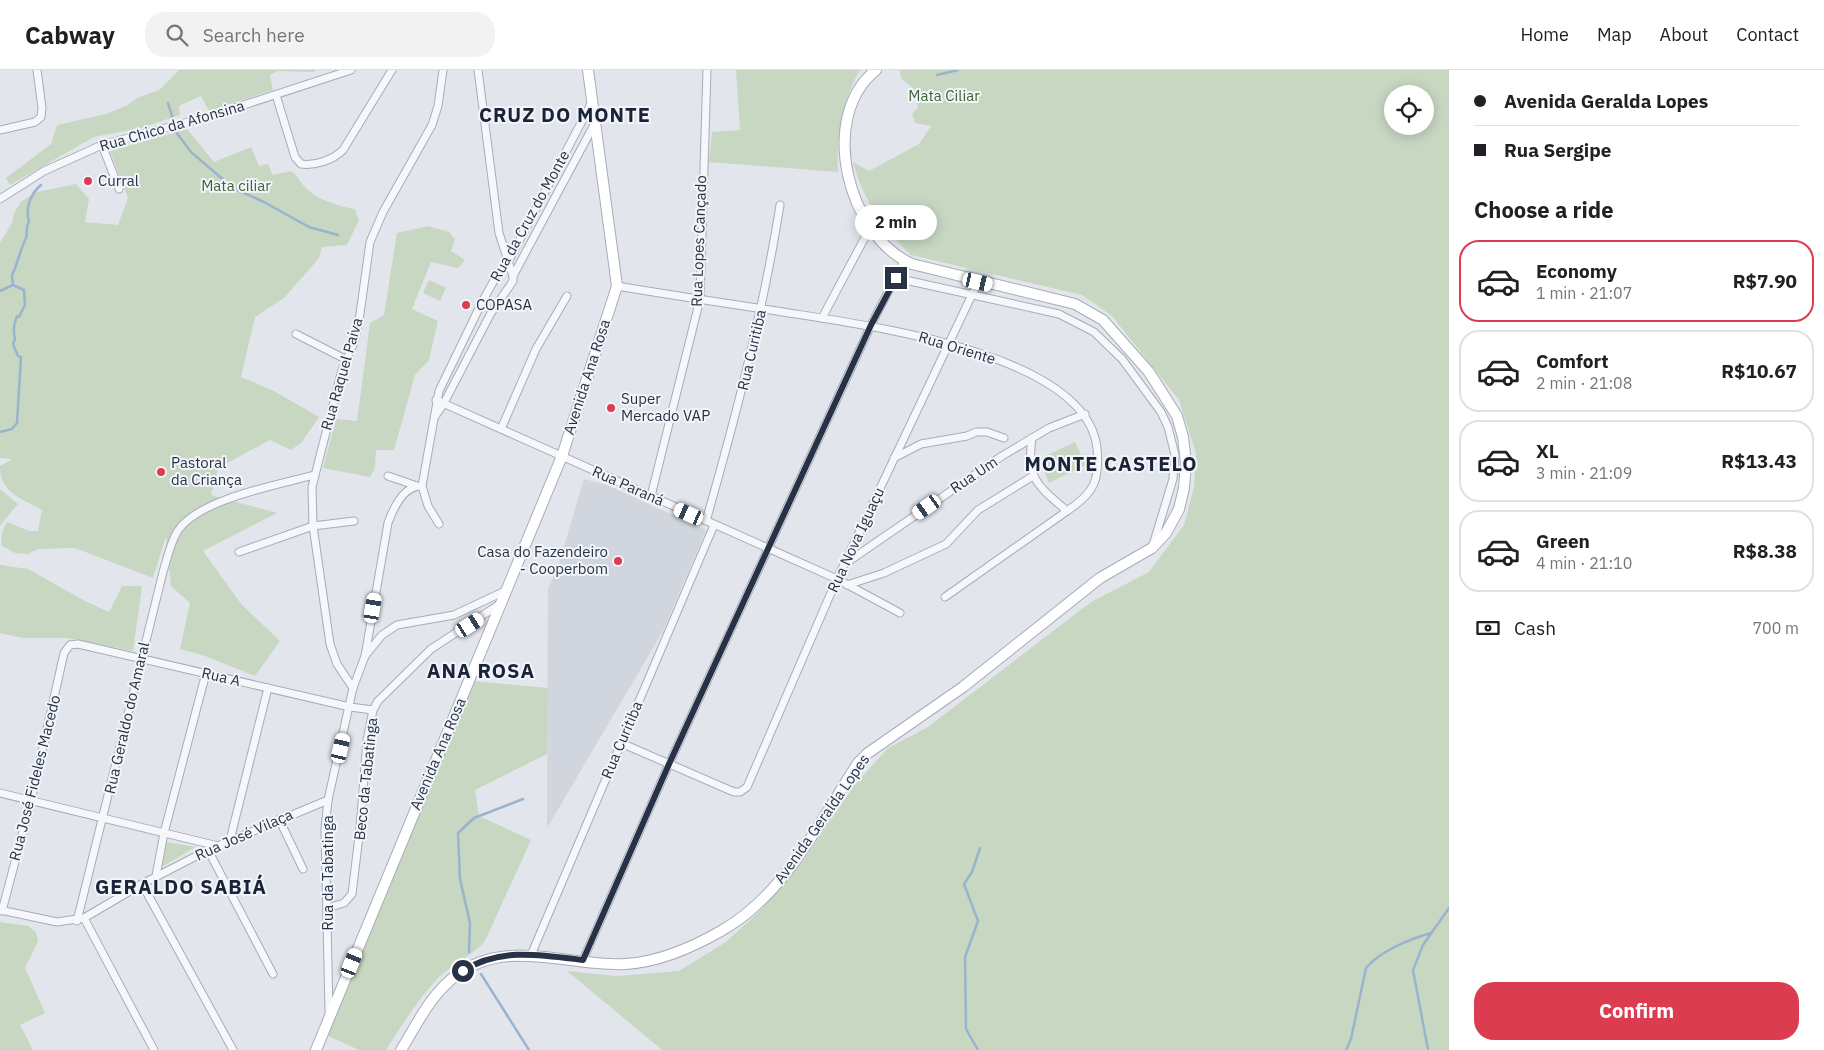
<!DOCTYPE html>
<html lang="en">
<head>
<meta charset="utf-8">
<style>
  body { margin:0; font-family:"IBM Plex Sans",sans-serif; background:#f2f2f2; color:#202124; height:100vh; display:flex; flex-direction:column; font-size:19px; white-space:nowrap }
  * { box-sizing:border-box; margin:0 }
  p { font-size:16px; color:#757577 }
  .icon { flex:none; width:28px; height:28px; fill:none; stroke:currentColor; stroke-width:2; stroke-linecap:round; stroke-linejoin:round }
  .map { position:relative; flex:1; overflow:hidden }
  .drawer { display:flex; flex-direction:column; background:#fff; width:375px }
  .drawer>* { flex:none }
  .hud { display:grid; align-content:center; height:110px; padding:0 25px; background:#fff }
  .buttons { position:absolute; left:1384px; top:15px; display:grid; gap:10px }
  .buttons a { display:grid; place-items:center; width:50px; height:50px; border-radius:50%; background:#fff; box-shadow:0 2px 12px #0003; font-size:25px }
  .end { position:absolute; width:22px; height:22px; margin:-11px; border:6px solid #283246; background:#fff; box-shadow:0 0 0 2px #fff }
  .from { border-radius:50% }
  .bubble { position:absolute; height:35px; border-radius:18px; background:#fff; box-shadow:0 2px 12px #0003; font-size:16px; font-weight:800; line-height:35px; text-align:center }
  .car { position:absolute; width:15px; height:30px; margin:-15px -8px; border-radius:6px; box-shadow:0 0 4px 1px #0007; background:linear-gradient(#fff 24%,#345 0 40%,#fff 0 76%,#345 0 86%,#fff 0) }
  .hud b { display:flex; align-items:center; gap:18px; height:48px; font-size:19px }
  .hud b+b { border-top:1px solid #e0e0e0 }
  .hud i { width:12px; height:12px; background:#202124 }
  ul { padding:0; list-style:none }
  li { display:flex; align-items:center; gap:15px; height:82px; margin:0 10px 8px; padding:0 15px; border:2px solid #e0e0e0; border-radius:20px }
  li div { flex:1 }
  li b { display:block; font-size:19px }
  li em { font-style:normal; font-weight:800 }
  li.on { border-color:#dc3c50 }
  li>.icon { width:45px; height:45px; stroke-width:1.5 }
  h2 { padding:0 25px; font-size:22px; line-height:60px }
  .pay { display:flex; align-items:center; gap:12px; height:55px; padding:0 25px; font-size:19px }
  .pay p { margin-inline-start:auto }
  .action { display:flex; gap:10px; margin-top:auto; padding:10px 25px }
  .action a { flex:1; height:58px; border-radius:20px; background:#dc3c50; color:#fff; font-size:20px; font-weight:800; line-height:58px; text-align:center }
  header { display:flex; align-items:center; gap:30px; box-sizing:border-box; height:70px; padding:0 25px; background:#fff; border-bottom:1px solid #e0e0e0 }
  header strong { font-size:24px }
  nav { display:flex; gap:28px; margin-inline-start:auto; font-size:18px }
  .search { width:350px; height:45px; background:#f2f2f2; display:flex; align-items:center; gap:12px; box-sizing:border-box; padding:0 18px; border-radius:20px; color:#757577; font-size:19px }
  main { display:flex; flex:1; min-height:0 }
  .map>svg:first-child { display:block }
</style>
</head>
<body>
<header>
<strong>Cabway</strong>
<div class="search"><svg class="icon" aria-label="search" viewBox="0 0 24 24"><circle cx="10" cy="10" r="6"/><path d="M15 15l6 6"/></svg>Search here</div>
<nav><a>Home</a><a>Map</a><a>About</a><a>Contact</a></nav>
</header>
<main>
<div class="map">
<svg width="1449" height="980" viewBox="0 0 1449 980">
  <rect width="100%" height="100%" fill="#e2e6ec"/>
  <!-- built -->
  <polygon fill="#d0d5de" points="584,409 607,415 706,460 663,561 547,758 548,519 559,493"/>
  <!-- green -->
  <g fill="#c7d7c2" fill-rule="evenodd">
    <polygon points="179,0 316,0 314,2 278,1 270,5 273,20 209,41 201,26 179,36 180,45 141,58 94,67 10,115 6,108 51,74 57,55 106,44 126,36 137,28 159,20"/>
    <path d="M 736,0 L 860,0 C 843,28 836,69 838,102 L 709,92 L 712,62 L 740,60 Z"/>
    <path d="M 900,0 L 1449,0 L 1449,980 L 662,980 L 567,901 L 616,906 L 679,901 L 726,872 L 764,837 L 803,791 L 853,717 L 888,678 L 928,657 L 1091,532 L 1149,502 L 1184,455 L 1194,417 L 1196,383 L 1179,330 L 1112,246 L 1082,225 L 911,185 C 883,158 863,130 853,92 L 869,101 L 919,74 L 931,56 L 915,53 L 912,44 L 918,38 L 914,19 L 901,8 ZM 1392,24 L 1425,24 L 1425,56 L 1392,56 Z"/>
    <path d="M 187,59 L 214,92 L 251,77 L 259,96 L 268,94 L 273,105 L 291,101 C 297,105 299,110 304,116 C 315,129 338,136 355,139 L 359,150 L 347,175 L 322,177 L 319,188 L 284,228 L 255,247 L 241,307 L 274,321 L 319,347 L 301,373 L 291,380 L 270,370 L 218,398 L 211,425 L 277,443 L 203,481 L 242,535 L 280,571 L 255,606 L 205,586 L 180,579 L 190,533 L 171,516 L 166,466 L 153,508 L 75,478 L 38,479 L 28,484 L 15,483 L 2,476 C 0,467 2,460 7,452 L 29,461 L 38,461 L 42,440 C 21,428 0,423 0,396 L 12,389 L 0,388 L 0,173 L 12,153 L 14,143 L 21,132 L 37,122 L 76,114 L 89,129 L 85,152 L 118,155 L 128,128 L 110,81 Z"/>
    <polygon points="428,156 449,162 455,169 451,181 465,190 458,198 431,192 412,239 438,251 429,290 415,305 394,380 376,380 375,398 370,407 323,398 336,349 357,351 370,253 384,245 397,163"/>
    <polygon points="429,210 446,218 440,231 423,223"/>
    <polygon points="1075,372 1086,395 1049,413 1039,389"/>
    <polygon points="0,419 18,434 0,456"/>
    <polygon points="0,495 28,499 85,531 109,542 122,516 142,516 133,581 67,568 22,568 0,563"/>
    <path d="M 473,611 L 548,618 L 547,684 L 475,720 L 479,746 L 531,770 L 485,871 C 472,886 454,893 439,907 C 419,928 402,955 386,980 L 359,980 L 326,965 Z"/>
    <polygon points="166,772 195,777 162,797"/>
    <polygon points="0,852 28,856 36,862 38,871 25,898 45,943 20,955 33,980 0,980"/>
  </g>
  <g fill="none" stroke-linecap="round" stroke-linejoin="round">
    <!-- stream -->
    <g stroke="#9ab3cf" stroke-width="2.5">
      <polyline points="937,5 958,0"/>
      <polyline points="168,33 173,49"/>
      <polyline points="176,62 191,82 233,118 264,132 309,157 338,165"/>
      <polyline points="0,221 13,215"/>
      <path d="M 0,362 L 12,359 L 17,353 L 21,287 L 18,286 L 13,274 L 15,269 C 13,262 14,253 17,246 L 19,247 L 25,235 L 24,220 L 13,215 L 12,205 C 18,193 20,180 26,168 C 28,162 25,158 29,152 C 25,139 30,124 41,115"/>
      <polyline points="469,882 470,853 460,809 458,763 474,748 523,729"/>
      <polyline points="481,904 529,980"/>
      <polyline points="978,980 966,959 965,887 978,851 964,814 972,802 980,778"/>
      <path d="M 1346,980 L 1351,969 L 1366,898 C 1380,881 1410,869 1431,863"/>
      <polyline points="1428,980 1413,900 1423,875 1449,838"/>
    </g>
    <defs>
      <g id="minor">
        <polyline points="478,0 499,163 513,206"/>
        <path d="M 276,25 L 295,87 L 301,94 C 315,96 333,90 343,80 L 392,0"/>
        <polyline points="0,60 35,52 41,47 42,38 37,0"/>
        <polyline points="102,75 119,119"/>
        <polyline points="0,129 44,101 102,75 207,47 351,0"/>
        <polyline points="896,208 1059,244 1094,262 1122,289 1161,342 1168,357 1175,385 1173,409 1153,475"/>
        <path d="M 617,216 C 670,225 724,233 777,241 C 854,254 1086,280 1097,378 C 1100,411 1094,423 1067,441 C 1038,416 1026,409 1032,368"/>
        <polyline points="822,248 870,158"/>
        <polyline points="296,264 345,289"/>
        <polyline points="436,330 837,509 900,543"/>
        <polyline points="436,345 444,333 491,243 513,211 513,206 595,53"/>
        <polyline points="501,359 536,279 567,226"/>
        <polyline points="894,388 921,374 967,366 976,362 987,362 1004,368"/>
        <polyline points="388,406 417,416"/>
        <polyline points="422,416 428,436 439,454"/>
        <polyline points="651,426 700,229 707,0"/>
        <path d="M 706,451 C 736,346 763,242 780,135"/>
        <polyline points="239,482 313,456 354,451"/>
        <polyline points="846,493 1002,386 1049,358 1085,344"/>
        <polyline points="847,515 884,503 946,474 978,440 1033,406"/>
        <polyline points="945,527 1067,441"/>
        <path d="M 365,586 L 388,453 C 393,439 404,415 422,416 L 439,321 L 483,230 L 500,200 L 508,192 L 592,32"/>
        <polyline points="353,618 337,594 330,574 313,456 312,417 342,300 353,275 359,251 370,172 383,142 432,55 438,36 443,0"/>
        <polyline points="621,673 734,722 740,722 747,717 837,509 978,212"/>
        <polyline points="0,723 218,776"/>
        <polyline points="279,749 303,799"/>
        <polyline points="230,770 268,618"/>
        <polyline points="208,780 273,904"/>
        <polyline points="156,806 164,763 206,603"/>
        <polyline points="142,814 233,980"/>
        <polyline points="327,838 344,833 352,824 360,758 367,670 373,640 378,631 431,579 500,534"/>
        <polyline points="0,840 57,852 84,848 142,814 208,780 328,730"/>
        <polyline points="2,841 31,731 64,583 70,575 78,574 350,637 373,640"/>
        <polyline points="84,848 154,980"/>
        <path d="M 77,851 L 163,502 C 167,489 170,474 177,462 C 197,429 278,415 314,405"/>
        <polyline points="531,885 714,455"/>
        <polyline points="583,890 669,694 871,255 904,191"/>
        <polyline points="329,942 325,759 328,730 353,618 365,586 373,576 382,565 397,555 454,545 505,521"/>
      </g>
      <g id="secondary">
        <polyline points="316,980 562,386 617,216 588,0"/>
        <path d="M 401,980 C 417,954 430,926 454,907 C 506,866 567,897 626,894 C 658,892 693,877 721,861 C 785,825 820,751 858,693 L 868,683 L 963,617 L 1100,508 L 1152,478 L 1166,463 L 1179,439 L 1184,418 L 1186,393 L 1183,367 L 1177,346 L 1149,302 L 1103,250 L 1075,234 L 912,194 C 848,166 817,47 876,0"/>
      </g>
    </defs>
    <!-- minor casing -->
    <use href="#minor" stroke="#a6acb7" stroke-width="9"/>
    <!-- secondary casing -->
    <use href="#secondary" stroke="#a6acb7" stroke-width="12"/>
    <!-- minor -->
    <use href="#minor" stroke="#f6f7fa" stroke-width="7"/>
    <!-- secondary -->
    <use href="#secondary" stroke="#fff" stroke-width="10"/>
  </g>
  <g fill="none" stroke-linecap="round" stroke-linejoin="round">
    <!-- route -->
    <path stroke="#283246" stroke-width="6" d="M 463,901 C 499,877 543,885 583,890 L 669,694 L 871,255 L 896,208"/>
  </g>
  <!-- markers -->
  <g fill="#dc3c50" stroke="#f2f5f9" stroke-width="2">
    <circle cx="88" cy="111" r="5"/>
    <circle cx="466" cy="235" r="5"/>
    <circle cx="611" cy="338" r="5"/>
    <circle cx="161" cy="402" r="5"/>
    <circle cx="618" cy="491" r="5"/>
  </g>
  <g text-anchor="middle" stroke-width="4" stroke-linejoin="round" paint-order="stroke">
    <!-- park labels -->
    <g font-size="15" fill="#3c6334" stroke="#f2f5f9">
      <text x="944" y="31">Mata Ciliar</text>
      <text x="236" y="121">Mata ciliar</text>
    </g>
    <!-- street labels -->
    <g font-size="15" fill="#283246" stroke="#f2f5f9">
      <text transform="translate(172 56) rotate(-16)" y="5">Rua Chico da Afonsina</text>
      <text transform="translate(530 146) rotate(-61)" y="5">Rua da Cruz do Monte</text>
      <text transform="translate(699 171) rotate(-88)" y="5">Rua Lopes Cançado</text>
      <text transform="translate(957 278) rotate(17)" y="5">Rua Oriente</text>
      <text transform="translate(752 280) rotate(-77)" y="5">Rua Curitiba</text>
      <text transform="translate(342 304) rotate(-74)" y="5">Rua Raquel Paiva</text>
      <text transform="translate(587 307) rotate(-72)" y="5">Avenida Ana Rosa</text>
      <text transform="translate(974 405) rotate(-34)" y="5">Rua Um</text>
      <text transform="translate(628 416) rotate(24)" y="5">Rua Paraná</text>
      <text transform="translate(856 470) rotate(-65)" y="5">Rua Nova Iguaçu</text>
      <text transform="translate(221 607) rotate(13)" y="5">Rua A</text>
      <text transform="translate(127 648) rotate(-77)" y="5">Rua Geraldo do Amaral</text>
      <text transform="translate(622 670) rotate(-67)" y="5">Rua Curitiba</text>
      <text transform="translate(438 684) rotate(-67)" y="5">Avenida Ana Rosa</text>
      <text transform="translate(35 708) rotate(-76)" y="5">Rua José Fideles Macedo</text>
      <text transform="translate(366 709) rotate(-84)" y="5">Beco da Tabatinga</text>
      <text transform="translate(822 749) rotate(-55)" y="5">Avenida Geralda Lopes</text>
      <text transform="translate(244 765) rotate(-24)" y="5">Rua José Vilaça</text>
      <text transform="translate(328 803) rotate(-90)" y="5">Rua da Tabatinga</text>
    </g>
    <!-- poi labels -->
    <g font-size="15" fill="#283246" stroke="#f2f5f9" text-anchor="start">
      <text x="98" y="116">Curral</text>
      <text x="476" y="240">COPASA</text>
      <text x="621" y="334">Super<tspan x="621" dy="17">Mercado VAP</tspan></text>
      <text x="171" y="398">Pastoral<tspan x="171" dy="17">da Criança</tspan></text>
      <text x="608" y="487" text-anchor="end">Casa do Fazendeiro<tspan x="608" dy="17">- Cooperbom</tspan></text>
    </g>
    <!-- district labels -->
    <g font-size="20" font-weight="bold" letter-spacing="1" fill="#1a2337" stroke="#f2f5f9">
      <text x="565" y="52">CRUZ DO MONTE</text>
      <text x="1111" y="401">MONTE CASTELO</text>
      <text x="481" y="608">ANA ROSA</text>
      <text x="181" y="824">GERALDO SABIÁ</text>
    </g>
  </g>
</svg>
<div class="buttons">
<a><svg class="icon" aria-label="locate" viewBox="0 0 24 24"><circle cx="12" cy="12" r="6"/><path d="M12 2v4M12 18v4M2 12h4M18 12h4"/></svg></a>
</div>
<i class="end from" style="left:463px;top:901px"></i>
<i class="end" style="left:896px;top:208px"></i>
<div class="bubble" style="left:855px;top:135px;width:82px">2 min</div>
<i class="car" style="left:978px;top:212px;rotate:103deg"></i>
<i class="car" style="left:927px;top:437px;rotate:235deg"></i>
<i class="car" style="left:689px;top:444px;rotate:294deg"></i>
<i class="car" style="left:373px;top:538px;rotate:10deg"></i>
<i class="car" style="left:470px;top:555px;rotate:57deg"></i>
<i class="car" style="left:341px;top:678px;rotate:13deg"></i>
<i class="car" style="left:352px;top:893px;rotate:22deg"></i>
</div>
<section class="drawer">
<div class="hud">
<b><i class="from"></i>Avenida Geralda Lopes</b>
<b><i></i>Rua Sergipe</b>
</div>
<h2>Choose a ride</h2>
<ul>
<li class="on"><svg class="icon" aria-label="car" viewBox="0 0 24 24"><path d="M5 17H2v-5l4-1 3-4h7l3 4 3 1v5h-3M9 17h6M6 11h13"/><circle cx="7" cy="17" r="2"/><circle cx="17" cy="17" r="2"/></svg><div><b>Economy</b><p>1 min · 21:07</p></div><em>R$7.90</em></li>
<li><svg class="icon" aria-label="car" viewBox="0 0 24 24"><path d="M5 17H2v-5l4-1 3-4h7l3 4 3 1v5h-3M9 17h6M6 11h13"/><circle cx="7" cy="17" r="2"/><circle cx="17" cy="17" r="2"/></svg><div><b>Comfort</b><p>2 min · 21:08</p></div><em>R$10.67</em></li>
<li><svg class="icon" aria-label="car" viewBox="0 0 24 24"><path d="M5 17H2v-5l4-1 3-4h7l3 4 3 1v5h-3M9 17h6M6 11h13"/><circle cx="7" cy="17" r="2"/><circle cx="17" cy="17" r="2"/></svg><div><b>XL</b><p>3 min · 21:09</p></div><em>R$13.43</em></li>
<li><svg class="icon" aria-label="car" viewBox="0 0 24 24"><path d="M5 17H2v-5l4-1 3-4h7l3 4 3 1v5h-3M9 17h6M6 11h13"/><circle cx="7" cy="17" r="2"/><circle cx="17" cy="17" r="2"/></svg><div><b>Green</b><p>4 min · 21:10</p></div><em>R$8.38</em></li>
</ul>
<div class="pay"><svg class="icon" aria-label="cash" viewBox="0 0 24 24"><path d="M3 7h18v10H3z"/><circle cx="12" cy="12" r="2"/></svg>Cash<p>700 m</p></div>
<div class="action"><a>Confirm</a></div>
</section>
</main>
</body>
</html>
